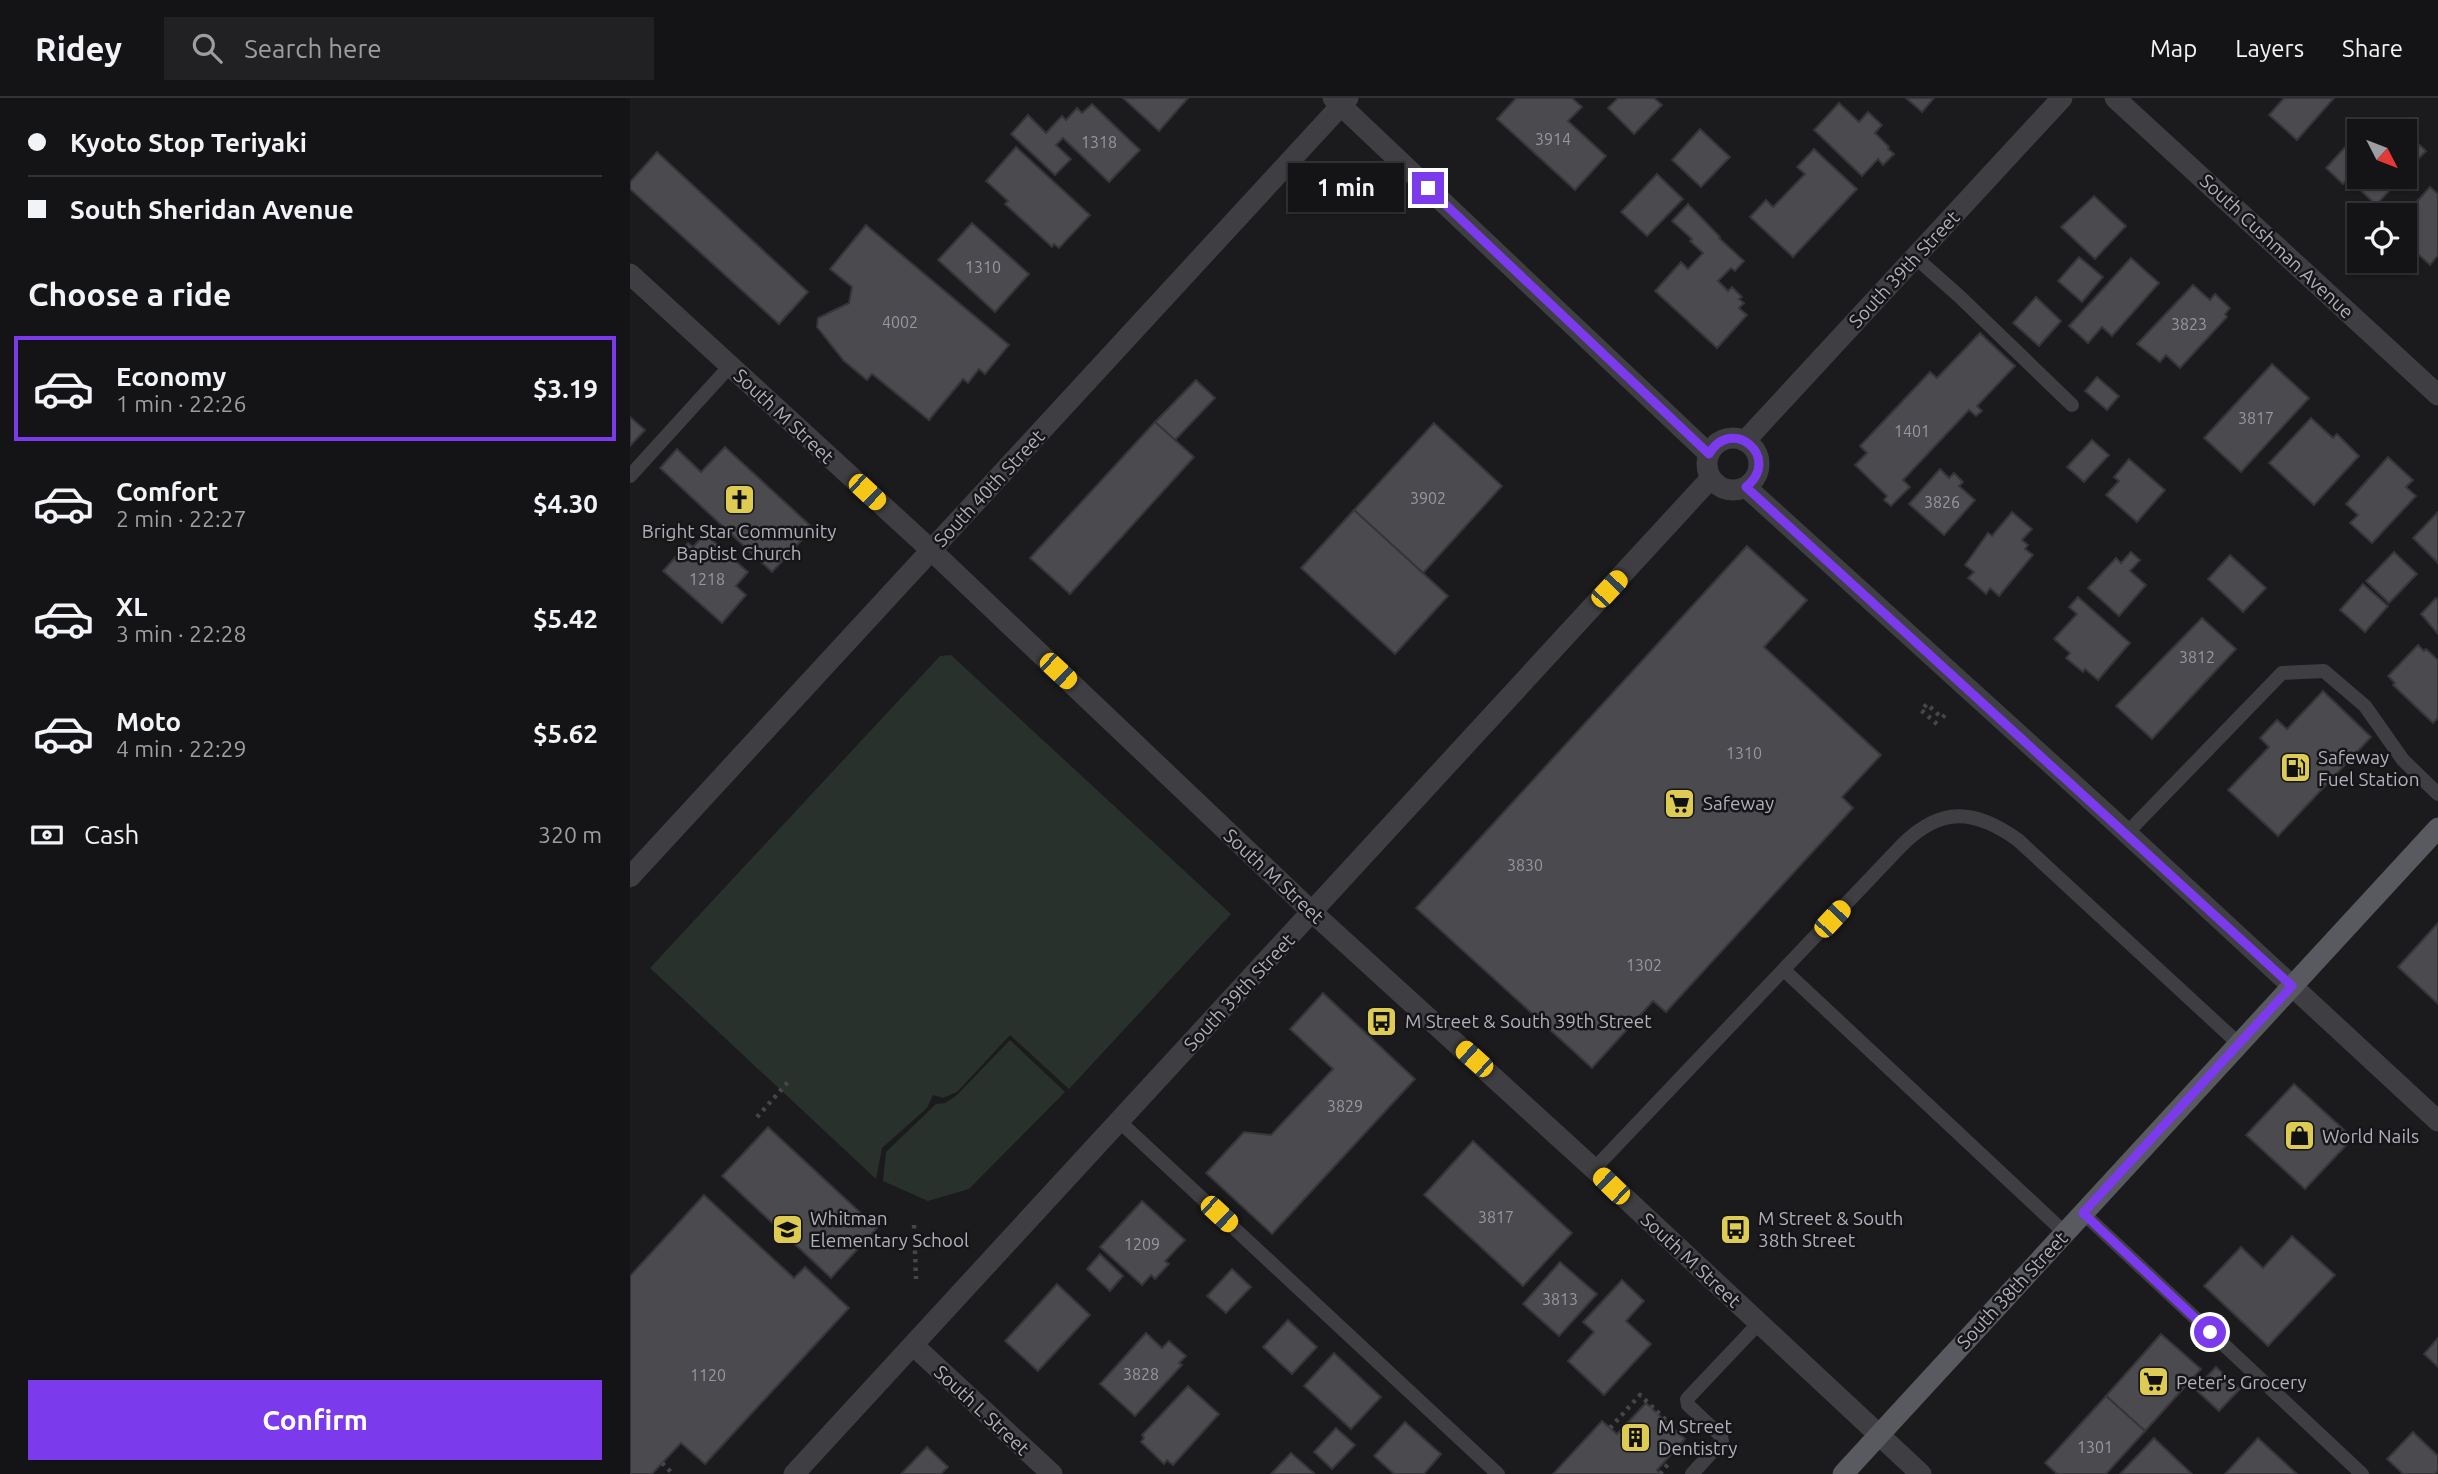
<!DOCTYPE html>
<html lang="en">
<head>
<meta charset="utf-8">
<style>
  body { margin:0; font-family:Ubuntu,sans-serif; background:#212123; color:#f1f3f6; height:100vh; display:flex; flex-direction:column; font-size:26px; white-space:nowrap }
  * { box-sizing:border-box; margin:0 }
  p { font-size:23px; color:#9d9ea1 }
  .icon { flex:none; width:38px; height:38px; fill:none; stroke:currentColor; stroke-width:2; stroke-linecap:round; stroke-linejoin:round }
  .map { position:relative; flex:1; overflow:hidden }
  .details { display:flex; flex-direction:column; background:#141416; width:630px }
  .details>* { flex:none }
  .hud { display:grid; align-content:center; height:154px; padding:0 28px; background:#141416 }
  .needle { width:46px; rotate:132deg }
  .tools { position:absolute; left:1717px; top:21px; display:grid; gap:14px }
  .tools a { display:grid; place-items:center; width:70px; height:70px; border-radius:0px; background:#141416; box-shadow:0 2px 5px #0004,0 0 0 2px #333335; font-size:35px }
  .end { position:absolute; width:32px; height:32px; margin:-16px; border:9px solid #7c3aed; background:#fff; box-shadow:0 0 0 4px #fff }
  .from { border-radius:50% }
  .bubble { position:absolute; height:49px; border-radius:0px; background:#141416; box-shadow:0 2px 5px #0004,0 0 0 2px #333335; font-size:23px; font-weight:700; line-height:49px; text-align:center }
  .car { position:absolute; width:21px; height:42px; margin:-21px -10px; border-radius:9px; box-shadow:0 0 5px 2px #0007; background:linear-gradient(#f5c518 24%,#345 0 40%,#f5c518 0 76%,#345 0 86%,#f5c518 0) }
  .hud b { display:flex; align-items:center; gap:24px; height:66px; font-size:26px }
  .hud b+b { border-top:2px solid #333335 }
  .hud i { width:18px; height:18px; background:#f1f3f6 }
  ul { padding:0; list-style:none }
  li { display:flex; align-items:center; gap:21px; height:105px; margin:0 14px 10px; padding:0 14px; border:4px solid transparent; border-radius:0px }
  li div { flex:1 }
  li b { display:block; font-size:26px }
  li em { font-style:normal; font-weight:700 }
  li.current { border-color:#7c3aed }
  li>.icon { width:63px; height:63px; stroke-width:1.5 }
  h2 { padding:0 28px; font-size:32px; line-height:84px }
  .pay { display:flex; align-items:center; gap:18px; height:77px; padding:0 28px; font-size:26px }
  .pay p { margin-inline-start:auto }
  .action { display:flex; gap:14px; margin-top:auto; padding:14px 28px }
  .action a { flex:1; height:80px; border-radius:0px; background:#7c3aed; color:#fff; font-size:28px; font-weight:700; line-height:80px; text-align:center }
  header { display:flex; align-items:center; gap:42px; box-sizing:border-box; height:98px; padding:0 35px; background:#141416; border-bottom:2px solid #333335 }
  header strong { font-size:33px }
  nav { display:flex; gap:38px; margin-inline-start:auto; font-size:24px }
  .search { width:490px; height:63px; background:#212123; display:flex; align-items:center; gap:18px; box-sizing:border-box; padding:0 24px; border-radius:0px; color:#9d9ea1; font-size:26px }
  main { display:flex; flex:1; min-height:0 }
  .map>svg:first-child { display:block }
</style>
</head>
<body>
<header>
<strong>Ridey</strong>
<div class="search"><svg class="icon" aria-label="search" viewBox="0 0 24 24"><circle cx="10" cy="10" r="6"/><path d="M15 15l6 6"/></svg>Search here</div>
<nav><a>Map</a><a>Layers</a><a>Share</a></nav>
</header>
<main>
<section class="details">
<div class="hud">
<b><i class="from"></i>Kyoto Stop Teriyaki</b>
<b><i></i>South Sheridan Avenue</b>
</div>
<h2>Choose a ride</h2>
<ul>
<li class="current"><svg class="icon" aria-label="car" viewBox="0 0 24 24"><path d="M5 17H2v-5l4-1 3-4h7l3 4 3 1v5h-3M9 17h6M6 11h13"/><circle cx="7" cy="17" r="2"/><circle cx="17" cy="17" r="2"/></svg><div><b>Economy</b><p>1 min · 22:26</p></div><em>$3.19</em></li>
<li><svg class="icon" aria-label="car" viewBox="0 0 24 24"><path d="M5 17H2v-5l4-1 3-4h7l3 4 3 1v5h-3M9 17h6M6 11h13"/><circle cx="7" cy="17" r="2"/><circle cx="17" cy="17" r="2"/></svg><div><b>Comfort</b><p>2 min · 22:27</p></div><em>$4.30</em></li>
<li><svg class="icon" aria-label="car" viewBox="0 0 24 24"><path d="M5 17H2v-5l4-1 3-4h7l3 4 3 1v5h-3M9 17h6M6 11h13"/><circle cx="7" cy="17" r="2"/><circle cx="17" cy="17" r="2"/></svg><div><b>XL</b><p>3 min · 22:28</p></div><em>$5.42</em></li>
<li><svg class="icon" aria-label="car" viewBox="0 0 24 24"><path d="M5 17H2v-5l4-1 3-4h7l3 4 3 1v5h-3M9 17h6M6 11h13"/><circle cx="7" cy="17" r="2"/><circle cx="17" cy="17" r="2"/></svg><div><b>Moto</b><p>4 min · 22:29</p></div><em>$5.62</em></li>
</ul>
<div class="pay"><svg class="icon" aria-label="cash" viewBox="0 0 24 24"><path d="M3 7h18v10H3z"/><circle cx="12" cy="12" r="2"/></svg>Cash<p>320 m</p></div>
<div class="action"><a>Confirm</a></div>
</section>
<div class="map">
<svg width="1808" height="1376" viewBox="0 0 1808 1376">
  <rect width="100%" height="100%" fill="#1b1b1d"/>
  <!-- green -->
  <g fill="#29312d">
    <polygon points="321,557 601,816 439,991 380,937 327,994 313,1000 303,997 297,1010 252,1050 246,1081 20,870 310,558"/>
    <polygon points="380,942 435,994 339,1091 298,1103 253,1083 256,1054 306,1006 315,1005 326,998"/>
  </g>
  <!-- building -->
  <g fill="#4b4b4f" stroke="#363539" stroke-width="2">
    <polygon points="493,0 558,0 529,33"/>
    <polygon points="886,0 942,0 952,9 938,23 976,58 945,92 867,21"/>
    <polygon points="988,0 1024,0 1032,7 1004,36 978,10"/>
    <polygon points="1276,0 1304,0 1292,14"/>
    <polygon points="1654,0 1704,0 1667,42 1639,17"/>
    <polygon points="1209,5 1229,24 1238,14 1252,27 1245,35 1259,49 1258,51 1264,56 1253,67 1248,61 1232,78 1184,32"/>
    <polygon points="462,6 510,52 479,84 433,40 426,47 441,61 425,77 381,36 398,17 416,35 432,18 436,22 447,10 452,15"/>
    <polygon points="1764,23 1796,53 1774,76 1774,33 1755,33"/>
    <polygon points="1070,31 1100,59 1071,89 1042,62"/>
    <polygon points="1729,34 1729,79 1772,79 1746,107 1718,80 1713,86 1696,70"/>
    <polygon points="386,49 460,117 429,150 424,146 422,149 375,106 378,103 356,83"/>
    <polygon points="1184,51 1227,91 1163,159 1120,119 1136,102 1143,109 1175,76 1167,69"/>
    <polygon points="27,54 178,194 149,226 0,91 0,84"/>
    <polygon points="1027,76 1053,101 1017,138 991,114"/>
    <polygon points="1800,89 1808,96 1808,157 1800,167 1787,155 1782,160 1774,153 1774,118"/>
    <polygon points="1464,98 1496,128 1465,161 1431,129"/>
    <polygon points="1058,106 1090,139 1089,140 1114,163 1105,173 1101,170 1088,183 1098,193 1102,189 1112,199 1109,201 1114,205 1109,210 1117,217 1087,250 1025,193 1051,164 1058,171 1073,155 1060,143 1062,141 1042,123"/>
    <polygon points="342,125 399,176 365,214 308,162"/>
    <polygon points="236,127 379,247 355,276 349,271 338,285 333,281 299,322 242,276 237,282 214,263 187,229 188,220 219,205 222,189 200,171"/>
    <polygon points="1449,159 1473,179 1452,204 1428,183"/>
    <polygon points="1501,160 1529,185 1482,238 1472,229 1458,245 1439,228"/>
    <polygon points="1563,187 1580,202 1585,196 1600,210 1595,216 1597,219 1550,270 1536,257 1530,264 1507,246"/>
    <polygon points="1406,199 1431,223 1409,248 1383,225"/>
    <polygon points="1350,235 1385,268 1347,308 1352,313 1346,318 1339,312 1273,382 1280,389 1261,408 1254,402 1257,398 1225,367 1237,355 1230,348 1300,274 1307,280"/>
    <polygon points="1642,266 1679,300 1611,374 1574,340"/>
    <polygon points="1467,279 1489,298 1477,312 1455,293"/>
    <polygon points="566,282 585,300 545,342 525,324"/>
    <polygon points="0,319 15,332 0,348"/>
    <polygon points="1681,320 1703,340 1707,336 1729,358 1684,407 1639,365"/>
    <polygon points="525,324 564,359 440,496 400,460"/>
    <polygon points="804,325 872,388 793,475 724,412"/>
    <polygon points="1462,342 1479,357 1454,384 1437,369"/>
    <polygon points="95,349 183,430 142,474 30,370 47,351 71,374"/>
    <polygon points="1758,359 1783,382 1776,389 1786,398 1742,445 1720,425 1728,417 1716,406"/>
    <polygon points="1499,361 1535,392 1507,424 1476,397 1489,383 1484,379"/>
    <polygon points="1310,371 1319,380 1324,375 1333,384 1329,388 1345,402 1314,437 1279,406"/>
    <polygon points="724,412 818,498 765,556 671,470"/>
    <polygon points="1382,414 1402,431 1392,442 1398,447 1395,451 1403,457 1369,498 1360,490 1356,496 1338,480 1344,474 1335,467 1358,435 1362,438"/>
    <polygon points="1808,414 1808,465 1783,440"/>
    <polygon points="75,436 118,474 106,488 116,497 92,525 33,473 58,445 63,449"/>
    <polygon points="1117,448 1177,502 1134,549 1251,657 1212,699 1223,710 1036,914 1023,903 962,970 786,810"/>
    <polygon points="1501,454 1510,462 1500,473 1516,487 1489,518 1458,490 1486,460 1491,465"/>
    <polygon points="1764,454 1787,476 1759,505 1736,483"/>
    <polygon points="1600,457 1636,490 1613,514 1578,481"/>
    <polygon points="1733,486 1758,508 1735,534 1710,512"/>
    <polygon points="1448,499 1500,545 1468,582 1455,571 1453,574 1436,560 1440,555 1424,541 1447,516 1439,509"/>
    <polygon points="1806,500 1808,502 1808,536 1791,516"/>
    <polygon points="1572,520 1606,551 1522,641 1486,608"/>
    <polygon points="1788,547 1794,553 1796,551 1808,562 1808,620 1803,625 1763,587 1765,585 1758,578"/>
    <polygon points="1693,593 1741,639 1648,738 1598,692 1639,649 1630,640 1647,622 1657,631"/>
    <polygon points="1808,825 1808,906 1768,869"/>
    <polygon points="693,895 785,981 642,1136 576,1075 614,1034 641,1037 703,971 660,931"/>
    <polygon points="742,912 751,921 747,926 738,917"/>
    <polygon points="1664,986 1723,1040 1675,1091 1616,1037"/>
    <polygon points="138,1029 247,1130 201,1180 92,1078"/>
    <polygon points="843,1043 942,1135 893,1188 794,1097"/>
    <polygon points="74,1097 164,1180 175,1169 219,1210 75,1366 51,1345 22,1376 0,1376 0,1178"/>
    <polygon points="512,1103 555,1142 535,1163 539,1166 525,1181 521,1177 512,1187 470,1149"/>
    <polygon points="1662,1138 1705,1177 1638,1248 1574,1188 1611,1149 1633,1170"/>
    <polygon points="470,1156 493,1178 480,1193 457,1171"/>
    <polygon points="930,1164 967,1196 929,1238 893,1206"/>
    <polygon points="602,1171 621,1189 596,1215 577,1198"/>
    <polygon points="992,1182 1014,1203 996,1223 1021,1246 974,1297 938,1263 964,1234 953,1224"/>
    <polygon points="427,1186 460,1217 408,1273 375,1243"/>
    <polygon points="658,1222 687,1249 662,1276 633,1249"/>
    <polygon points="516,1235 532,1250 539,1243 556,1258 549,1265 552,1267 505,1318 470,1286"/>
    <polygon points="1531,1236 1571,1271 1515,1333 1476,1298"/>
    <polygon points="1808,1240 1808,1269 1794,1256"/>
    <polygon points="704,1255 751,1299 721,1331 674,1288"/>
    <polygon points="1586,1269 1610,1291 1589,1313 1565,1291"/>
    <polygon points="558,1288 589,1316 543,1367 537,1362 534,1366 511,1344 514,1340 512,1337"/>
    <polygon points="1476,1298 1515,1333 1476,1376 1427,1376 1415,1365"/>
    <polygon points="1016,1305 1055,1341 1027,1372 1030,1376 923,1376 972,1323 987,1336"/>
    <polygon points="775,1324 811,1356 794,1376 764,1376 744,1358"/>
    <polygon points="706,1330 725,1347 702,1371 684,1354"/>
    <polygon points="1783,1334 1808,1358 1808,1373 1805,1376 1773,1376 1757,1361"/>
    <polygon points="1524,1340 1562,1376 1490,1376"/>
    <polygon points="1628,1340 1667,1376 1595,1376"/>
    <polygon points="297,1349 318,1369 311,1376 271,1376"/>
    <polygon points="661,1355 684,1375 683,1376 641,1376"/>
  </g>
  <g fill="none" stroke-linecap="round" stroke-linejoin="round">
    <!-- path -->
    <g stroke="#45454a" stroke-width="4.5" stroke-dasharray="3.5 5" stroke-linecap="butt">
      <polyline points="1307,626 1291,612 1297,606 1312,620 1315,617"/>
      <polyline points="127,1019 159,983"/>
      <polyline points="284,1127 286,1181"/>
      <polyline points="980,1330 1010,1297 1037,1323"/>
      <polyline points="32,1365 43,1376"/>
      <polyline points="1030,1376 1038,1366"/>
    </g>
    <!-- service -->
    <g stroke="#3f3e43" stroke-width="14">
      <polyline points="1285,159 1329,198 1442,307"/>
      <polyline points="0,378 100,268"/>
      <polyline points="1497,735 1652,575 1694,573 1735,608 1773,662 1808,696"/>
      <polyline points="1154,872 1435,1135"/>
      <polyline points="489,1023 868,1376"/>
      <path d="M 964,1071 L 1272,747 C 1311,708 1345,711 1388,742 L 1609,946"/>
      <polyline points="1453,1115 1732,1376"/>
      <polyline points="1062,1376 1092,1343 1091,1338 1058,1307 1057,1301 1128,1226"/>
    </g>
    <!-- minor -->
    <g stroke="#3f3e43" stroke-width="21">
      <polyline points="703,0 1079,356"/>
      <polyline points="1485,0 1808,297"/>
      <circle cx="1103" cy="366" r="26"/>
      <polyline points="1115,343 1432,0"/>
      <polyline points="1116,389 1474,714 1808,1023"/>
      <polyline points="0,779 718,0"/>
      <polyline points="283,1247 422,1376"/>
      <polyline points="164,1376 1081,380"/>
    </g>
    <!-- tertiary -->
    <polyline stroke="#3f3e43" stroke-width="21" points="0,176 301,452 682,814 964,1071 1291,1376"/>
    <!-- primary -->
    <polyline stroke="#595960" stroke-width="21" points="1213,1376 1808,730"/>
  </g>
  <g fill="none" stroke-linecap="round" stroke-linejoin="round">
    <!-- route -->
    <path stroke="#7c3aed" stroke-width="9" d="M 798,90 L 1079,356 C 1101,317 1153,359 1116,389 L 1662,888 L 1453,1115 L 1580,1234"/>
  </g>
  <!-- icons -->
  <defs>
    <symbol id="church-square" viewBox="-11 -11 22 22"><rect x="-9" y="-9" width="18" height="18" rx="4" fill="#ddcb53" stroke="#161618"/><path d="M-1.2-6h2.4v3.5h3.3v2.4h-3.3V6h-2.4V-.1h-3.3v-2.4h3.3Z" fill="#111"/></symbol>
    <symbol id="fuel-square" viewBox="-11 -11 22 22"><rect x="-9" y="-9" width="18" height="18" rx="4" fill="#ddcb53" stroke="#161618"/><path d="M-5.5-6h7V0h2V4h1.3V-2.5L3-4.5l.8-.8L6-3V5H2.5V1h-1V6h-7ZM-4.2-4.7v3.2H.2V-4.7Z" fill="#111"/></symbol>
    <symbol id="supermarket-square" viewBox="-11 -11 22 22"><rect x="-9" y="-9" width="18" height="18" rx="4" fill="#ddcb53" stroke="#161618"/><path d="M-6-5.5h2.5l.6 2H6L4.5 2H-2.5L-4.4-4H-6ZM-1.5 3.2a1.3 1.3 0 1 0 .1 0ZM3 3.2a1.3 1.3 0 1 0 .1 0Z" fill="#111"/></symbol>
    <symbol id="bus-square" viewBox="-11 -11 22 22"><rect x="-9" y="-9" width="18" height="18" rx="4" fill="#ddcb53" stroke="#161618"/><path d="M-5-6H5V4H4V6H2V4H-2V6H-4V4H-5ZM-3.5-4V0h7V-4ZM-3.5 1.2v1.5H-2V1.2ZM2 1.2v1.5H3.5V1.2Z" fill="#111"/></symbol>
    <symbol id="shop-square" viewBox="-11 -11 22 22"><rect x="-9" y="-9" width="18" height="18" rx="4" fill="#ddcb53" stroke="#161618"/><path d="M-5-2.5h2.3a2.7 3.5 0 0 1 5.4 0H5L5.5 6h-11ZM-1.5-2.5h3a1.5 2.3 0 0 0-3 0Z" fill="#111"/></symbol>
    <symbol id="school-square" viewBox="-11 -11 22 22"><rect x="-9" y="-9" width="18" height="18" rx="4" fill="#ddcb53" stroke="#161618"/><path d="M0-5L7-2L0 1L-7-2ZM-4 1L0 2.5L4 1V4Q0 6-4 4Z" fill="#111"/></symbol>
    <symbol id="building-square" viewBox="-11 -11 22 22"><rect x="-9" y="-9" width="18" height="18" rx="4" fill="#ddcb53" stroke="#161618"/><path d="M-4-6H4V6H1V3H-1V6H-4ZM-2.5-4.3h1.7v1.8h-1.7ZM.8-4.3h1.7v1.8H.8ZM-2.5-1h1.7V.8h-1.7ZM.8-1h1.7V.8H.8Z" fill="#111"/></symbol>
  </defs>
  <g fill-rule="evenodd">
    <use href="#church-square" x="92" y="384" width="35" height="35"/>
    <use href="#fuel-square" x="1648" y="652" width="35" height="35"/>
    <use href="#supermarket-square" x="1032" y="688" width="35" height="35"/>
    <use href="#bus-square" x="734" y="906" width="35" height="35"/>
    <use href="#shop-square" x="1652" y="1020" width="35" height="35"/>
    <use href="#school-square" x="140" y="1114" width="35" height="35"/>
    <use href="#bus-square" x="1088" y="1114" width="35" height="35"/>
    <use href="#supermarket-square" x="1506" y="1266" width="35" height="35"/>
    <use href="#building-square" x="988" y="1322" width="35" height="35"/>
  </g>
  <g text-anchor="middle" stroke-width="5" stroke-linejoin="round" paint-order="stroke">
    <!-- number labels -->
    <g font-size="16" fill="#9697a0">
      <text x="923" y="47">3914</text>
      <text x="469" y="50">1318</text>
      <text x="353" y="175">1310</text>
      <text x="270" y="230">4002</text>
      <text x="1559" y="232">3823</text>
      <text x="1626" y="326">3817</text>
      <text x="1282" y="339">1401</text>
      <text x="798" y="406">3902</text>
      <text x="1312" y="410">3826</text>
      <text x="77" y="487">1218</text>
      <text x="1567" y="565">3812</text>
      <text x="1114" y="661">1310</text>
      <text x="895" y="773">3830</text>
      <text x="1014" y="873">1302</text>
      <text x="715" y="1014">3829</text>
      <text x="866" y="1125">3817</text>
      <text x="512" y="1152">1209</text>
      <text x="930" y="1207">3813</text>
      <text x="511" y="1282">3828</text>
      <text x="78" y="1283">1120</text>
      <text x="1465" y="1355">1301</text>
    </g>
    <!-- street labels -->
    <g font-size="19" fill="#afb0bb" stroke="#161618">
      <text transform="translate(1647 148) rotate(43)" y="7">South Cushman Avenue</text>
      <text transform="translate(1274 171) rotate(-47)" y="7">South 39th Street</text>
      <text transform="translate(154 318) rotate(43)" y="7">South M Street</text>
      <text transform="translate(359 390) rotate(-47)" y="7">South 40th Street</text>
      <text transform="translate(644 778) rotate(43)" y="7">South M Street</text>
      <text transform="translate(609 894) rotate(-47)" y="7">South 39th Street</text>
      <text transform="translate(1061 1162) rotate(43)" y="7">South M Street</text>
      <text transform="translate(1382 1192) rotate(-47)" y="7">South 38th Street</text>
      <text transform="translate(352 1312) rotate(43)" y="7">South L Street</text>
    </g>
    <!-- poi labels -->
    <g font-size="19" fill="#afb0bb" stroke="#161618" text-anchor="start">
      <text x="109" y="440" text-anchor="middle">Bright Star Community<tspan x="109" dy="22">Baptist Church</tspan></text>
      <text x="1688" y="666">Safeway<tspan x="1688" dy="22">Fuel Station</tspan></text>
      <text x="1073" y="712">Safeway</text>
      <text x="775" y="930">M Street &amp; South 39th Street</text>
      <text x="1692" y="1045">World Nails</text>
      <text x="180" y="1127">Whitman<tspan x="180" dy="22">Elementary School</tspan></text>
      <text x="1128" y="1127">M Street &amp; South<tspan x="1128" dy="22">38th Street</tspan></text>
      <text x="1546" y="1291">Peter's Grocery</text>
      <text x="1028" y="1335">M Street<tspan x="1028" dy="22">Dentistry</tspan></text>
    </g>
  </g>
</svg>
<div class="tools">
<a><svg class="needle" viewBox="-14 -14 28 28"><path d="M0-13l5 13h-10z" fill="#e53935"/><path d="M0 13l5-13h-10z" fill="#9d9ea1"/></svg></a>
<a><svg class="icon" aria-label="locate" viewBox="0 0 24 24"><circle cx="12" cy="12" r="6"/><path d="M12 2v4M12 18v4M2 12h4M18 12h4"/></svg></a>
</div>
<i class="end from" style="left:1580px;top:1234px"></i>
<i class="end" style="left:798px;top:90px"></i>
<div class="bubble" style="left:658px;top:65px;width:116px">1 min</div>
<i class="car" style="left:237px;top:394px;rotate:133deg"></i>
<i class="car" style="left:979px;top:491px;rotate:43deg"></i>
<i class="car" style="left:428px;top:573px;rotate:133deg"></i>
<i class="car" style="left:1202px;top:821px;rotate:43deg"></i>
<i class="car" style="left:844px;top:961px;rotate:312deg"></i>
<i class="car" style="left:981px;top:1088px;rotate:314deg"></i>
<i class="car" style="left:589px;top:1116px;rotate:133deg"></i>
</div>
</main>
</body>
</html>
